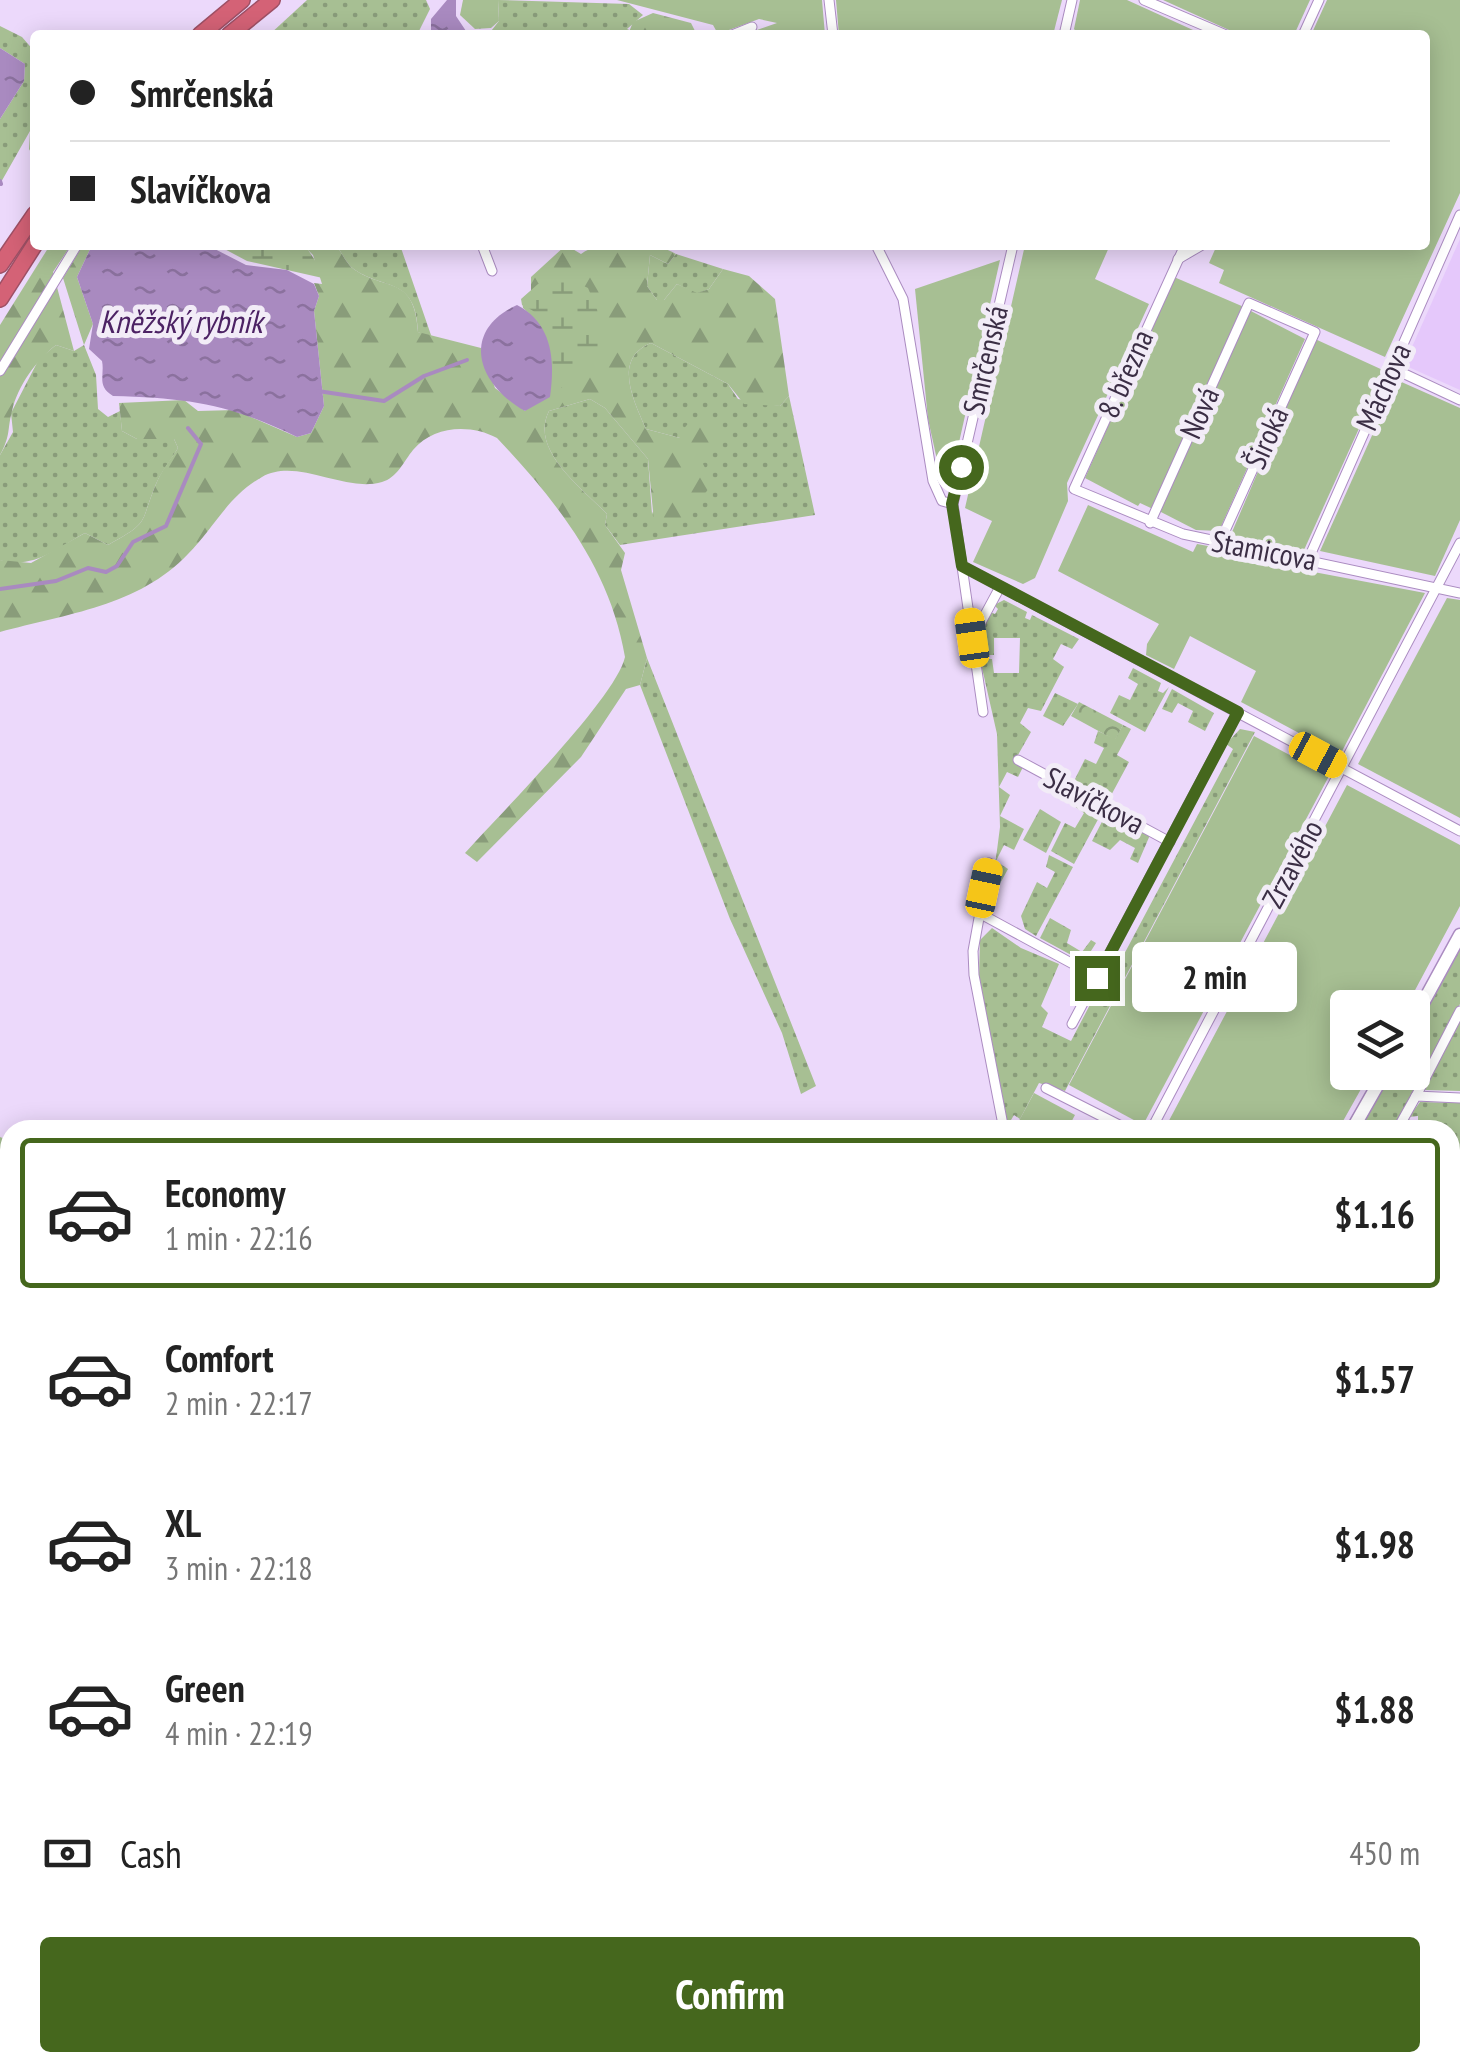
<!DOCTYPE html>
<html lang="en">
<head>
<meta charset="utf-8">
<style>
  body { margin:0; font-family:"PT Sans Narrow",sans-serif; background:#f2f2f2; color:#222; height:100vh; display:flex; flex-direction:column; font-size:38px; white-space:nowrap }
  * { box-sizing:border-box; margin:0 }
  p { font-size:32px; color:#767676 }
  .icon { flex:none; width:55px; height:55px; fill:none; stroke:currentColor; stroke-width:2; stroke-linecap:round; stroke-linejoin:round }
  .map { position:relative; flex:1; overflow:hidden }
  .panel { position:absolute; left:0px; top:1120px; width:1460px; height:952px; display:flex; flex-direction:column; background:#fff; border-radius:30px 30px 0 0; box-shadow:0 5px 25px #0003 }
  .panel>* { flex:none }
  .top-card { position:absolute; left:30px; top:30px; width:1400px; height:220px; border-radius:10px; box-shadow:0 5px 25px #0003; display:grid; align-content:center; height:220px; padding:0 40px; background:#fff }
  .tools { position:absolute; left:1330px; top:990px; display:grid; gap:20px }
  .tools a { display:grid; place-items:center; width:100px; height:100px; border-radius:10px; background:#fff; box-shadow:0 5px 25px #0003; font-size:50px }
  .end { position:absolute; width:45px; height:45px; margin:-22px; border:12px solid #45671d; background:#fff; box-shadow:0 0 0 5px #fff }
  .from { border-radius:50% }
  .bubble { position:absolute; height:70px; border-radius:10px; background:#fff; box-shadow:0 5px 25px #0003; font-size:32px; font-weight:800; line-height:70px; text-align:center }
  .car { position:absolute; width:30px; height:60px; margin:-30px -15px; border-radius:12px; box-shadow:0 0 8px 2px #0007; background:linear-gradient(#f5c518 24%,#345 0 40%,#f5c518 0 76%,#345 0 86%,#f5c518 0) }
  .top-card b { display:flex; align-items:center; gap:35px; height:95px; font-size:38px }
  .top-card b+b { border-top:2px solid #e0e0e0 }
  .top-card i { width:25px; height:25px; background:#222 }
  ul { padding:18px 0 0; list-style:none }
  li { display:flex; align-items:center; gap:30px; height:150px; margin:0 20px 15px; padding:0 20px; border:5px solid transparent; border-radius:10px }
  li div { flex:1 }
  li b { display:block; font-size:38px }
  li em { font-style:normal; font-weight:800 }
  li.on { border-color:#45671d }
  li>.icon { width:90px; height:90px; stroke-width:1.5 }
  .pay { display:flex; align-items:center; gap:25px; height:110px; padding:0 40px; font-size:38px }
  .pay p { margin-inline-start:auto }
  .cta { display:flex; gap:20px; margin-top:auto; padding:20px 40px }
  .cta a { flex:1; height:115px; border-radius:10px; background:#45671d; color:#fff; font-size:40px; font-weight:800; line-height:115px; text-align:center }
  .map>svg:first-child { display:block }
</style>
</head>
<body>
<div class="map">
<svg width="1460" height="2072" viewBox="0 0 1460 2072">
  <defs>
    <pattern id="grass-dots" width="8" height="8" patternUnits="userSpaceOnUse" patternTransform="scale(2.5)"><rect width="8" height="8" fill="#a7bf93"/><path d="M2 2h.1M6 6h.1" fill="none" stroke="#899c7a" stroke-width="1.8" stroke-linecap="round"/></pattern>
    <pattern id="forest-firs" width="22" height="20" patternUnits="userSpaceOnUse" patternTransform="scale(2.5)"><rect width="22" height="20" fill="#a7bf93"/><path d="M5 1l3.5 6h-7zM16 11l3.5 6h-7z" fill="#899c7a"/></pattern>
    <pattern id="wetland-marsh" width="20" height="14" patternUnits="userSpaceOnUse" patternTransform="scale(2.5)"><rect width="20" height="14" fill="#a7bf93"/><path d="M1 5h8M5 5V1M11 12h8M15 12V8" fill="none" stroke="#899c7a"/></pattern>
    <pattern id="park-crowns" width="20" height="18" patternUnits="userSpaceOnUse" patternTransform="scale(2.5)"><rect width="20" height="18" fill="#a7bf93"/><path d="M2 6a3 3 0 1 1 6 0M12 15a3 3 0 1 1 6 0" fill="none" stroke="#899c7a"/></pattern>
    <pattern id="water-ripples" width="26" height="14" patternUnits="userSpaceOnUse" patternTransform="scale(2.5)"><rect width="26" height="14" fill="#a98ac0"/><path d="M2 4q2-2 4 0t4 0M15 11q2-2 4 0t4 0" fill="none" stroke="#8b719e"/></pattern>
  </defs>
  <rect width="100%" height="100%" fill="#ecd9fb"/>
  <!-- built -->
  <g fill="#e5c8fb">
    <polygon points="1460,239 1460,390 1404,365"/>
    <polygon points="0,2006 10,2016 10,2062 43,2063 49,2072 0,2072"/>
    <polygon points="1275,2063 1275,2062 1368,2063 1366,2072 1271,2072"/>
  </g>
  <!-- grass -->
  <g fill="url(#grass-dots)">
    <polygon points="307,0 426,0 430,9 417,35 269,35"/>
    <polygon points="498,0 629,4 643,15 627,29 642,35 488,35 499,21"/>
    <polygon points="0,26 22,37 35,52 35,160 29,149 30,131 0,184 0,119 24,81 25,64 0,48"/>
    <path d="M 336,245 L 400,245 L 432,338 L 418,332 C 416,277 385,290 355,270 C 347,265 342,253 336,245 Z"/>
    <polygon points="676,254 723,269 709,289 696,294 677,284 664,300 657,300 647,286 650,255 668,264"/>
    <path d="M 651,343 L 728,384 L 738,399 L 780,406 L 789,396 L 815,515 L 620,545 L 605,525 L 607,514 C 582,488 529,450 549,411 L 590,399 L 605,408 L 648,459 L 652,514 L 680,438 L 646,429 C 634,401 612,359 651,343 Z"/>
    <path d="M 56,345 L 74,351 L 84,345 L 96,375 L 98,409 L 108,417 L 120,411 L 122,431 L 137,439 L 174,439 L 178,448 C 171,460 161,472 156,484 C 139,525 151,521 108,545 L 85,533 C 58,548 32,570 0,560 L 0,455 L 13,432 L 11,413 L 39,359 Z"/>
    <polygon points="1004,600 1027,612 1025,618 1030,620 1032,615 1079,639 1072,649 1061,644 1053,659 1064,667 1041,711 1028,708 1020,723 1031,732 1014,762 1023,767 1018,777 1007,772 999,787 1010,795 1000,816 1024,829 1014,850 1004,845 996,861 1008,869 997,889 993,881 1000,827 997,734 980,659 992,659 994,673 1019,673 1020,638 994,638 994,655 980,655 977,637 990,612 995,614 998,609 994,605"/>
    <polygon points="647,658 816,1086 801,1094 782,1033 730,919 640,685"/>
    <polygon points="1133,668 1161,683 1158,691 1163,693 1169,687 1145,732 1110,713 1119,695 1130,700 1138,684 1128,678"/>
    <polygon points="1172,689 1214,713 1205,731 1188,722 1193,711 1178,703 1172,713 1162,709"/>
    <polygon points="1055,693 1078,704 1063,726 1043,716"/>
    <polygon points="1123,725 1131,729 1117,755 1129,762 1108,801 1073,783 1085,759 1096,764 1104,748 1094,743 1098,731 1115,739"/>
    <polygon points="1240,729 1255,732 1065,1091 1039,1083 1020,1119 1014,1115 1008,1125 979,976 980,940 992,928 1021,948 1059,964 1041,1006 1048,1013 1042,1027 1071,1041 1107,972 1121,960 1233,749 1226,744"/>
    <polygon points="1077,796 1102,812 1074,864 1051,851 1065,823 1075,828 1084,813 1074,806"/>
    <polygon points="1040,809 1061,822 1046,853 1023,840"/>
    <polygon points="1107,812 1108,818 1150,835 1138,863 1130,859 1135,848 1120,840 1110,850 1092,841"/>
    <polygon points="1049,855 1073,867 1036,936 1025,929 1021,916 1037,882 1047,888 1055,872 1046,867"/>
    <polygon points="1050,918 1071,930 1067,943 1082,952 1091,940 1096,943 1084,962 1040,938"/>
    <polygon points="1460,943 1460,1004 1392,1130 1368,1130 1362,1124 1390,1073 1412,1072 1413,1031"/>
    <polygon points="1460,1014 1460,1091 1425,1090 1424,1086"/>
    <polygon points="1420,1102 1460,1103 1460,1207 1450,1206 1450,1130 1402,1130 1408,1119 1418,1123 1418,1116 1409,1117"/>
    <polygon points="0,1137 10,1141 10,1296 0,1304"/>
    <polygon points="1450,1724 1460,1726 1460,1793 1450,1802"/>
  </g>
  <!-- forest -->
  <g fill="url(#forest-firs)">
    <polygon points="463,0 498,0 499,21 491,28 475,29 460,15"/>
    <polygon points="653,13 691,23 697,35 629,32 633,22"/>
    <path d="M 50,245 L 71,245 L 53,272 L 74,351 L 56,345 C 36,361 18,385 12,411 C 7,430 11,435 0,455 L 0,325 Z"/>
    <polygon points="83,245 92,245 77,277 93,324 84,345 63,278"/>
    <path d="M 303,245 L 336,245 C 342,253 347,265 355,270 C 386,291 415,275 418,332 L 481,348 L 495,388 L 525,411 L 551,384 C 549,353 548,329 523,308 L 522,299 L 531,291 L 531,277 L 566,245 L 581,254 C 602,238 654,240 676,254 L 668,264 L 650,255 L 647,286 L 657,300 L 664,300 L 677,284 L 697,293 L 709,289 L 723,269 L 749,276 L 775,299 L 789,396 L 780,406 L 744,404 L 728,384 L 651,343 C 612,359 634,401 646,429 L 680,438 C 686,420 694,419 711,420 L 723,432 L 702,462 L 713,483 L 686,518 L 654,522 L 648,459 L 605,408 L 590,399 L 549,411 C 529,450 582,488 607,514 L 605,525 L 625,553 L 621,570 L 647,658 L 640,685 L 626,689 L 581,757 L 477,862 L 465,853 C 499,815 616,698 625,657 C 610,568 557,502 497,438 C 471,424 434,425 413,450 C 404,461 397,478 382,482 C 344,493 297,457 262,477 C 228,496 214,528 188,554 C 139,606 66,614 0,632 L 0,560 L 31,563 L 85,533 L 108,545 C 151,521 139,525 156,484 C 161,471 171,459 178,448 L 174,439 L 137,439 L 122,431 L 119,403 L 184,400 L 198,411 L 235,410 L 297,437 L 311,433 L 324,406 L 314,311 L 319,296 L 314,283 L 322,284 L 313,255 Z"/>
  </g>
  <!-- wetland -->
  <g fill="url(#wetland-marsh)">
    <polygon points="217,245 305,245 327,279 247,261"/>
    <path d="M 565,277 L 588,288 L 601,319 L 600,352 L 558,391 C 545,359 563,322 522,305 L 521,299 L 538,284 Z"/>
  </g>
  <!-- park -->
  <polygon fill="url(#park-crowns)" points="1079,702 1123,725 1115,740 1071,716"/>
  <!-- garden -->
  <g fill="#a7bf93">
    <polygon points="617,0 822,0 825,35 743,35 777,23 759,19 718,34 713,25"/>
    <polygon points="836,0 1062,0 1053,35 839,35"/>
    <polygon points="1080,0 1127,0 1204,35 1079,35 1074,29"/>
    <polygon points="1163,0 1310,0 1294,35 1240,35"/>
    <polygon points="1327,0 1460,0 1460,193 1385,357 1219,283 1224,270 1209,263 1217,245 1425,245 1425,35 1311,35"/>
    <polygon points="1025,245 1110,245 1095,279 1149,304 1067,483 1068,501 1035,578 1023,584 973,562 992,521 965,508"/>
    <polygon points="1000,260 949,487 943,487 928,419 915,289"/>
    <polygon points="1174,277 1244,307 1153,509 1140,503 1138,506 1085,478"/>
    <polygon points="1249,310 1305,339 1219,531 1196,530 1159,511"/>
    <polygon points="1315,339 1385,371 1304,550 1292,553 1229,539"/>
    <polygon points="1397,380 1460,408 1460,520 1435,576 1320,551"/>
    <polygon points="1088,505 1193,552 1197,544 1230,550 1229,556 1425,593 1340,755 1241,702 1256,671 1190,636 1174,669 1146,655 1147,644 1159,624 1058,571"/>
    <polygon points="1447,598 1460,600 1460,818 1358,764"/>
    <polygon points="1254,736 1329,776 1143,1125 1069,1085"/>
    <polygon points="1347,785 1460,845 1460,906 1406,1007 1348,1008 1348,1072 1370,1073 1338,1130 1164,1130"/>
    <polygon points="1034,1093 1075,1115 1067,1130 1014,1130"/>
    <polygon points="1450,1434 1460,1443 1460,1556 1450,1540"/>
    <polygon points="1450,1942 1460,1946 1460,2072 1402,2072 1404,2063 1450,2062"/>
    <polygon points="207,2063 297,2063 309,2072 212,2072"/>
    <polygon points="356,2063 437,2063 438,2072 357,2072"/>
    <polygon points="450,2063 523,2063 525,2072 451,2072"/>
    <polygon points="536,2063 536,2062 699,2063 693,2067 542,2072"/>
    <rect x="1073" y="2063" width="74" height="9"/>
  </g>
  <!-- water -->
  <g fill="url(#water-ripples)">
    <polygon points="447,0 456,0 456,16 468,34 431,30 431,19"/>
    <polygon points="0,48 25,64 24,81 0,119"/>
    <path d="M 92,245 L 207,245 L 246,265 L 287,270 L 314,284 L 319,296 L 314,311 L 324,406 L 311,433 L 297,437 C 229,404 189,398 113,396 C 96,386 105,375 102,361 L 89,349 L 93,324 L 77,277 Z"/>
    <path d="M 517,305 C 553,324 555,361 550,397 L 525,411 C 478,385 459,332 517,305 Z"/>
  </g>
  <g fill="none" stroke-linecap="round" stroke-linejoin="round">
    <!-- stream -->
    <g stroke="#a98ac0" stroke-width="4">
      <polyline points="0,181 1,184"/>
      <polyline points="318,391 384,401 424,376 467,360"/>
      <polyline points="0,589 56,581 88,568 106,572 117,566 133,542 166,526 201,444 188,428"/>
    </g>
    <defs>
      <g id="street">
        <polyline points="829,0 833,35"/>
        <polyline points="1144,0 1226,35"/>
        <polyline points="732,35 752,27"/>
        <polyline points="1064,35 1072,0"/>
        <polyline points="1303,35 1319,0"/>
        <polyline points="482,245 492,271"/>
        <polyline points="876,245 903,299 933,481 942,501 953,504"/>
        <polyline points="1185,245 1074,489 1183,534 1460,593"/>
        <polyline points="1178,259 1202,245"/>
        <polyline points="1392,368 1460,400"/>
        <polyline points="0,371 77,245"/>
        <polyline points="1150,523 1249,303 1315,332 1219,544"/>
        <polyline points="1308,560 1460,215"/>
        <polyline points="962,566 1460,831"/>
        <polyline points="973,637 1000,587"/>
        <polyline points="983,712 953,504 1013,245"/>
        <polyline points="1018,760 1170,842"/>
        <polyline points="989,863 973,951 974,975 1004,1130"/>
        <polyline points="979,913 1097,977"/>
        <polyline points="1072,1024 1237,713"/>
        <polyline points="1046,1088 1129,1130"/>
        <polyline points="1416,1096 1460,1011"/>
        <polyline points="1151,1130 1460,543"/>
        <polyline points="1397,1130 1416,1096 1460,1098"/>
        <polyline points="1450,1220 1460,1222"/>
        <polyline points="1450,1343 1460,1344"/>
        <polyline points="1450,1371 1460,1355"/>
        <polyline points="1450,1426 1460,1434"/>
        <polyline points="1450,1555 1460,1569"/>
        <polyline points="1450,1652 1460,1645"/>
        <polyline points="304,2062 331,2072"/>
        <polyline points="349,2062 350,2072"/>
        <polyline points="443,2062 444,2072"/>
        <polyline points="528,2062 530,2072"/>
        <polyline points="700,2072 714,2062"/>
        <polyline points="883,2072 890,2062"/>
        <polyline points="1170,2072 1173,2062"/>
      </g>
      <g id="secondary">
        <polyline points="1412,1023 1460,935"/>
        <polyline points="1352,1130 1385,1072"/>
        <polyline points="1450,1900 1460,1878"/>
        <polyline points="0,1969 10,1980"/>
        <polyline points="72,2062 78,2072"/>
        <polyline points="191,2062 195,2072"/>
        <polyline points="1385,2072 1387,2062"/>
      </g>
      <g id="highway">
        <polyline points="200,35 242,0"/>
        <polyline points="229,35 272,0"/>
        <polyline points="0,265 35,214"/>
        <polyline points="0,299 35,244"/>
        <polyline points="0,1935 10,1951"/>
      </g>
    </defs>
    <!-- street casing -->
    <use href="#street" stroke="#ab8cc1" stroke-width="11"/>
    <!-- secondary casing -->
    <use href="#secondary" stroke="#ab8cc1" stroke-width="15"/>
    <!-- highway casing -->
    <use href="#highway" stroke="#9e5065" stroke-width="18"/>
    <!-- street -->
    <use href="#street" stroke="#fff" stroke-width="9"/>
    <!-- secondary -->
    <use href="#secondary" stroke="#fff" stroke-width="12"/>
    <!-- highway -->
    <use href="#highway" stroke="#d46276" stroke-width="15"/>
    <defs>
      <g id="rail">
        <polyline points="1450,1813 1460,1806"/>
        <polyline points="1257,2072 1262,2062"/>
      </g>
    </defs>
    <!-- rail casing -->
    <use href="#rail" stroke="#81728d" stroke-width="8"/>
    <!-- rail -->
    <use href="#rail" stroke="#f2ecf7" stroke-width="4" stroke-dasharray="11" stroke-linecap="butt"/>
  </g>
  <g fill="none" stroke-linecap="round" stroke-linejoin="round">
    <!-- route -->
    <polyline stroke="#45671d" stroke-width="12" points="961,467 952,504 962,566 1238,712 1097,978"/>
  </g>
  <g text-anchor="middle" stroke-width="10" stroke-linejoin="round" paint-order="stroke">
    <!-- street labels -->
    <g font-size="30" fill="#3b2e45" stroke="#f2ecf7">
      <text transform="translate(986 360) rotate(-77)" y="10">Smrčenská</text>
      <text transform="translate(1126 374) rotate(-66)" y="10">8. března</text>
      <text transform="translate(1384 387) rotate(-66)" y="10">Máchova</text>
      <text transform="translate(1200 413) rotate(-66)" y="10">Nová</text>
      <text transform="translate(1267 438) rotate(-66)" y="10">Široká</text>
      <text transform="translate(1264 551) rotate(11)" y="10">Stamicova</text>
      <text transform="translate(1094 801) rotate(28)" y="10">Slavíčkova</text>
      <text transform="translate(1293 864) rotate(-62)" y="10">Zrzavého</text>
    </g>
    <!-- water labels -->
    <g font-size="32" font-style="italic" fill="#4c2264" stroke="#f2ecf7">
      <text x="181" y="333">Kněžský rybník</text>
    </g>
  </g>
</svg>
<div class="tools">
<a><svg class="icon" aria-label="layers" viewBox="0 0 24 24"><path d="M12 4l9 5-9 5-9-5zM3 14l9 5 9-5"/></svg></a>
</div>
<i class="end from" style="left:961px;top:467px"></i>
<i class="end" style="left:1097px;top:978px"></i>
<div class="bubble" style="left:1132px;top:942px;width:165px">2 min</div>
<i class="car" style="left:972px;top:638px;rotate:352deg"></i>
<i class="car" style="left:1318px;top:755px;rotate:118deg"></i>
<i class="car" style="left:984px;top:888px;rotate:12deg"></i>
<div class="top-card">
<b><i class="from"></i>Smrčenská</b>
<b><i></i>Slavíčkova</b>
</div>
<section class="panel">
<ul>
<li class="on"><svg class="icon" aria-label="car" viewBox="0 0 24 24"><path d="M5 17H2v-5l4-1 3-4h7l3 4 3 1v5h-3M9 17h6M6 11h13"/><circle cx="7" cy="17" r="2"/><circle cx="17" cy="17" r="2"/></svg><div><b>Economy</b><p>1 min · 22:16</p></div><em>$1.16</em></li>
<li><svg class="icon" aria-label="car" viewBox="0 0 24 24"><path d="M5 17H2v-5l4-1 3-4h7l3 4 3 1v5h-3M9 17h6M6 11h13"/><circle cx="7" cy="17" r="2"/><circle cx="17" cy="17" r="2"/></svg><div><b>Comfort</b><p>2 min · 22:17</p></div><em>$1.57</em></li>
<li><svg class="icon" aria-label="car" viewBox="0 0 24 24"><path d="M5 17H2v-5l4-1 3-4h7l3 4 3 1v5h-3M9 17h6M6 11h13"/><circle cx="7" cy="17" r="2"/><circle cx="17" cy="17" r="2"/></svg><div><b>XL</b><p>3 min · 22:18</p></div><em>$1.98</em></li>
<li><svg class="icon" aria-label="car" viewBox="0 0 24 24"><path d="M5 17H2v-5l4-1 3-4h7l3 4 3 1v5h-3M9 17h6M6 11h13"/><circle cx="7" cy="17" r="2"/><circle cx="17" cy="17" r="2"/></svg><div><b>Green</b><p>4 min · 22:19</p></div><em>$1.88</em></li>
</ul>
<div class="pay"><svg class="icon" aria-label="cash" viewBox="0 0 24 24"><path d="M3 7h18v10H3z"/><circle cx="12" cy="12" r="2"/></svg>Cash<p>450 m</p></div>
<div class="cta"><a>Confirm</a></div>
</section>
</div>
</body>
</html>
